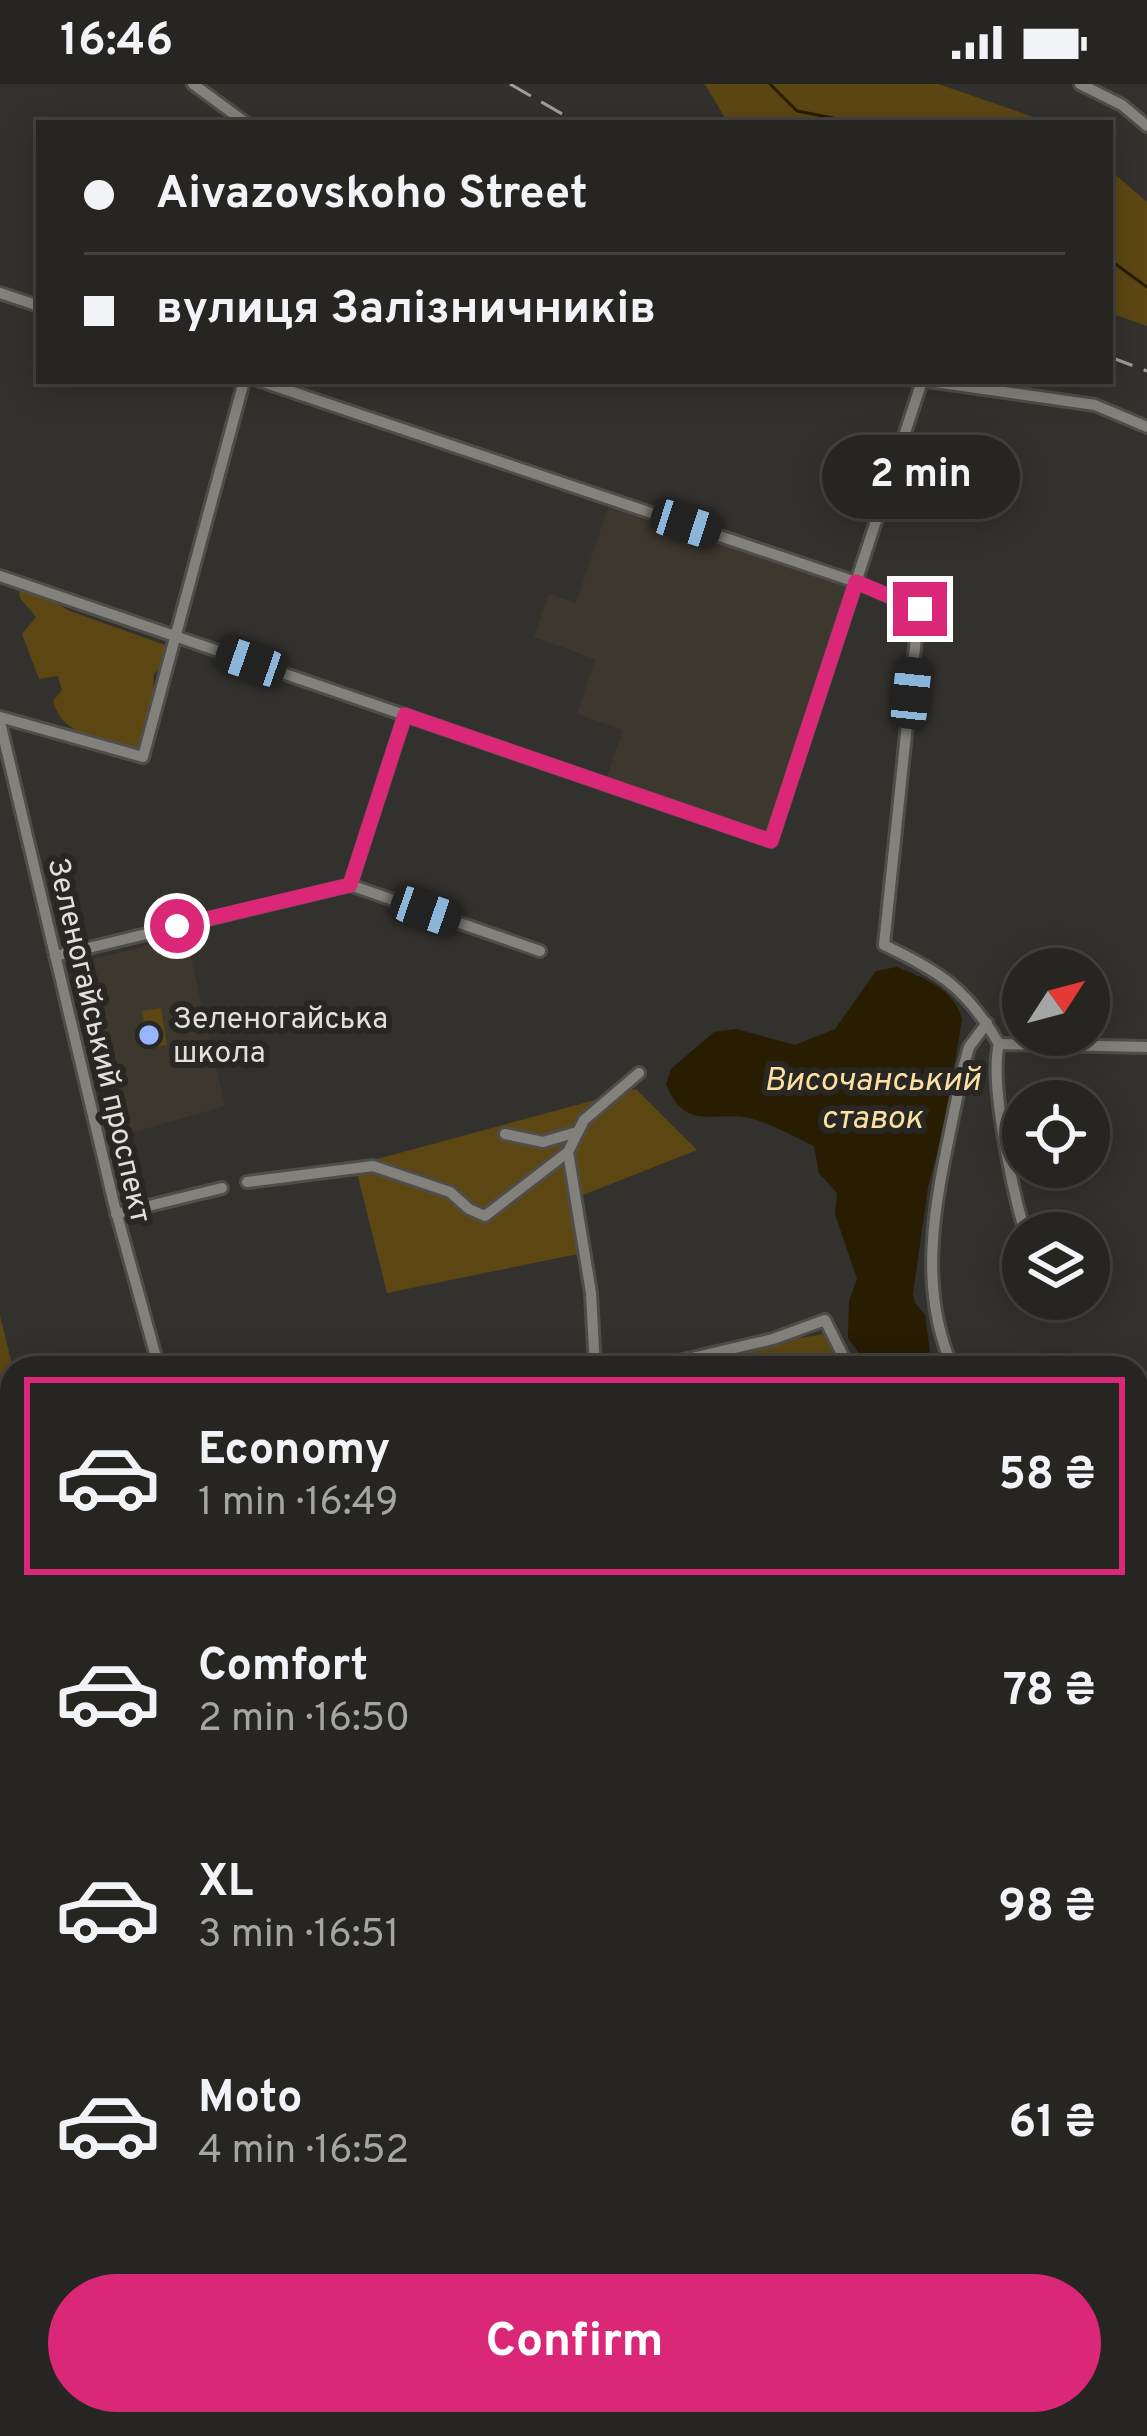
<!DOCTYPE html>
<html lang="en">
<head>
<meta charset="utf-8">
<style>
  body { margin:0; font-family:Overpass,sans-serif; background:#32312f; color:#f1f3f6; height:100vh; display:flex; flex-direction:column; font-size:45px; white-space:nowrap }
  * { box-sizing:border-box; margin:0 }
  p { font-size:39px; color:#a4a5a5 }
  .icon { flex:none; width:66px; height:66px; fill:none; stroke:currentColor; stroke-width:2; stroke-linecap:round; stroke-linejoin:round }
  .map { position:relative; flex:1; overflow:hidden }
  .details { position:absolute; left:0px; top:1272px; width:1149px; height:1080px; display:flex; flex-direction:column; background:#262522; border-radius:36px 36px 0 0; box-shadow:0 6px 30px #0003,0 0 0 3px #424240 }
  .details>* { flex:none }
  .guide { position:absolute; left:36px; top:36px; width:1077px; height:264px; border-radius:0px; box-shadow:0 6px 30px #0003,0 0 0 3px #424240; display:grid; align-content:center; height:264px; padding:0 48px; background:#262522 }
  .needle { width:78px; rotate:54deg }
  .controls { position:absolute; left:1002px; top:864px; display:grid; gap:24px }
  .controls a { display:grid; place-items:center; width:108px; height:108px; border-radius:50%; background:#262522; box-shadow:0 6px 30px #0003,0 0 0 3px #424240; font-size:60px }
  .end { position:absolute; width:54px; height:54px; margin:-27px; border:15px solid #db2777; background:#fff; box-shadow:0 0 0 6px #fff }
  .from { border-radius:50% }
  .bubble { position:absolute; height:84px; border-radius:42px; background:#262522; box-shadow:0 6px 30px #0003,0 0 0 3px #424240; font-size:39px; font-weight:700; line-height:84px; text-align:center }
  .car { position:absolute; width:36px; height:72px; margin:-36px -18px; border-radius:15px; box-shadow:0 0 9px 3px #0007; background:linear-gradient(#222 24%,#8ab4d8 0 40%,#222 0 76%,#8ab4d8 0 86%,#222 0) }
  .guide b { display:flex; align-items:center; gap:42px; height:114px; font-size:45px }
  .guide b+b { border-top:3px solid #424240 }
  .guide i { width:30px; height:30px; background:#f1f3f6 }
  ul { padding:21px 0 0; list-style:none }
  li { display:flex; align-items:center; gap:36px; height:198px; margin:0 24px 18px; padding:0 24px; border:6px solid transparent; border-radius:0px }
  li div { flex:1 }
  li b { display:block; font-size:45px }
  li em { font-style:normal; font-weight:700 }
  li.on { border-color:#db2777 }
  li>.icon { width:108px; height:108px; stroke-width:1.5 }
  .button { display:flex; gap:24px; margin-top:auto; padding:24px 48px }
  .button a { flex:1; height:138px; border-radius:72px; background:#db2777; color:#fff; font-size:48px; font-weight:700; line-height:138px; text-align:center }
  .status { display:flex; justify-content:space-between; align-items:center; height:84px; padding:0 60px; background:#262522; direction:ltr }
  .status svg { height:33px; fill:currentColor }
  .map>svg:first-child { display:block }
</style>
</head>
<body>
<div class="status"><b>16:46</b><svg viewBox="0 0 49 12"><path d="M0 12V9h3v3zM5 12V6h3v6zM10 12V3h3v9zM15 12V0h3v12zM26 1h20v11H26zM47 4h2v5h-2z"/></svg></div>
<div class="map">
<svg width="1147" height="2352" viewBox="0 0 1147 2352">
  <rect width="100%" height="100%" fill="#33312d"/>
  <!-- built -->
  <g fill="#3d382e">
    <polygon points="610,418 853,500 768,752 606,696 623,646 577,630 595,575 534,553 549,510 576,519"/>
    <polygon points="186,852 225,1022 113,1054 72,880"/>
  </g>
  <!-- green -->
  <g fill="#5c4713">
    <polygon points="705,0 938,0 1051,39 728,39"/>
    <polygon points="1110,86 1147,118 1147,242 1110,229"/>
    <path d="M 19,506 L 43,512 L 70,527 L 165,561 L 163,581 L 154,590 L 153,615 L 138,664 C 105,654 63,655 53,617 L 62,606 L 58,592 L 39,595 L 22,550 L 36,533 L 20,514 Z"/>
    <polygon points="161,924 167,961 148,964 142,927"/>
    <polygon points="636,1005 697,1066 568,1117 583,1169 387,1209 355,1081"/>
    <polygon points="0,1232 13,1284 12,1664 0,1664"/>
    <polygon points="829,1249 835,1284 630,1284"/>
    <polygon points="0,2196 12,2199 12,2340 596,2340 646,2352 0,2352"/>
    <polygon points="1140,2265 1147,2266 1147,2352 1125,2352 1128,2340 1137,2340"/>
  </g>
  <!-- water -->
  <path fill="#281c01" d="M 897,883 C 924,894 956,906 962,936 L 943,1047 L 928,1103 L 913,1210 L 915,1219 L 925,1231 L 930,1268 L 898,1282 L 864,1276 L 848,1254 L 849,1217 L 857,1195 L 835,1130 L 837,1109 L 819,1089 L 814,1062 C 795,1053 774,1041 753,1035 C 714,1025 686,1050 666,1000 L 671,985 L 714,948 L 736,945 L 795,961 L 835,945 L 876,887 Z"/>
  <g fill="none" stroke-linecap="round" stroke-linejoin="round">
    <!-- stream -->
    <g stroke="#281c01" stroke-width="3">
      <polyline points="770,0 797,27 859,39"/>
      <polyline points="1110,176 1147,203"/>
    </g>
    <defs>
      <g id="minor">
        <polyline points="193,0 246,39"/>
        <polyline points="1080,0 1122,21 1147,42"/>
        <polyline points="0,209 39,222"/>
        <path d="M 260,297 L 856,498 L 919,525 L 884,861 C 941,888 967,905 999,960 C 989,999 1013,1107 1025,1149"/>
        <polyline points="928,297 1095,321 1147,343"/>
        <polyline points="0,492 771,757 922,297"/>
        <polyline points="0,633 143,673 244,297"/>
        <polyline points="0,638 114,1120 159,1284"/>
        <polyline points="350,801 405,631"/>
        <polyline points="55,872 350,801 540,867"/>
        <polyline points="999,960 1147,963"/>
        <polyline points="505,1050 543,1058 577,1048"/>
        <polyline points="568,1068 591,1209 595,1284"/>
        <polyline points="247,1098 373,1082 450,1108 469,1125 485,1132 568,1068 584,1036 639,989"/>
        <polyline points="116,1130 222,1104"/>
        <polyline points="649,1284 773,1255 825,1236 849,1284"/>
        <path d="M 953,1284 C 910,1188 944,1087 962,988 L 969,963 L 987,939"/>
        <polyline points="1147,1399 1137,1401 1147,1434"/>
        <polyline points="1137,1720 1147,1786"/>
        <polyline points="1137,1996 1147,1994"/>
        <polyline points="1137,2161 1147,2077"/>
        <polyline points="1114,2352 1116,2340"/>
      </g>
      <g id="highway">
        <polyline points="0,2153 12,2155"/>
        <polyline points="817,2340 869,2352"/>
      </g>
    </defs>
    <!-- minor casing -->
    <use href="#minor" stroke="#4f4d49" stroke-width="16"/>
    <!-- highway casing -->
    <use href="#highway" stroke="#4f4d49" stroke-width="21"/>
    <!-- minor -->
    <use href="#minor" stroke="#83817b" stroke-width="10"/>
    <!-- highway -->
    <use href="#highway" stroke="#a37d11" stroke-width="15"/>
    <!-- rail -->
    <g stroke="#9f9d9a" stroke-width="3" stroke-dasharray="24 12" stroke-linecap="butt">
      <polyline points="510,0 578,39"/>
      <polyline points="1110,273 1147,287"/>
    </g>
  </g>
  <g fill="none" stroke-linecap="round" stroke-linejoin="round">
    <!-- route -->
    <polyline stroke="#db2777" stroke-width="15" points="177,842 350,801 405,631 771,757 856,498 920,525"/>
  </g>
  <!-- markers -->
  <circle fill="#98b6fd" stroke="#292723" stroke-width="4.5" cx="149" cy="951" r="12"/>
  <g text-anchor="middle" stroke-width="12" stroke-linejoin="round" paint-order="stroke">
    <!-- poi labels -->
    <g font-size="30" fill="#e2e0dd" stroke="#292723" text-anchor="start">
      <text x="173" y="944">Зеленогайська<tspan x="173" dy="34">школа</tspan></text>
    </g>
    <!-- street labels -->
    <g font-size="30" fill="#e2e0dd" stroke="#292723">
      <text transform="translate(100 956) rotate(77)" y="10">Зеленогайський проспект</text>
    </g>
    <!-- water labels -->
    <g font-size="33" font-style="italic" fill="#fde1a2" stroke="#292723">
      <text x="872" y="1006">Височанський<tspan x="872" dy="38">ставок</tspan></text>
    </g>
  </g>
</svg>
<div class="controls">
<a><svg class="needle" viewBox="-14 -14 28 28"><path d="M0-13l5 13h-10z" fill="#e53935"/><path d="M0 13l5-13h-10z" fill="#a4a5a5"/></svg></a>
<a><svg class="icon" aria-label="locate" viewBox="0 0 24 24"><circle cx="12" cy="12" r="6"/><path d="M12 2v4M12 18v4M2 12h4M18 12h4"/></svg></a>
<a><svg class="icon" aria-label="layers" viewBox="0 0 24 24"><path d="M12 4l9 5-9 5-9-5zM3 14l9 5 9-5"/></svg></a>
</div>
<i class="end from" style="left:177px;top:842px"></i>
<i class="end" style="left:920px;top:525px"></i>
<div class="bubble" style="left:822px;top:351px;width:198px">2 min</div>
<i class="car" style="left:686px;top:440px;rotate:108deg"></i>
<i class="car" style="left:251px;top:578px;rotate:289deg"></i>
<i class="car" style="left:911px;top:609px;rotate:6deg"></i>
<i class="car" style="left:426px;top:827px;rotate:109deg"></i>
<div class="guide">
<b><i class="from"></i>Aivazovskoho Street</b>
<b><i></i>вулиця Залізничників</b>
</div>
<section class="details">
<ul>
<li class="on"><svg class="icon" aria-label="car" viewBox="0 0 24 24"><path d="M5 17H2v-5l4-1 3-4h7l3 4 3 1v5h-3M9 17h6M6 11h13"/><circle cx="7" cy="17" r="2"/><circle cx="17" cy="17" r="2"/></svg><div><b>Economy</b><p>1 min · 16:49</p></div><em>58 ₴</em></li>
<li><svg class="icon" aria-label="car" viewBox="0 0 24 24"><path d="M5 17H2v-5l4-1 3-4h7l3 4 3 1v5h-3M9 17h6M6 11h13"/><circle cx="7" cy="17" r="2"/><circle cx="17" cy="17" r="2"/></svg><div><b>Comfort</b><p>2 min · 16:50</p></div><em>78 ₴</em></li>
<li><svg class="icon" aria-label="car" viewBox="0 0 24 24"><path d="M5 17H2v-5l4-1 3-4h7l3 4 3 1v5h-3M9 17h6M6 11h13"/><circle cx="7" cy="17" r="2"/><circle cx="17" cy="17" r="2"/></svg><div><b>XL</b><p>3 min · 16:51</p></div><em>98 ₴</em></li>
<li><svg class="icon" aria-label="car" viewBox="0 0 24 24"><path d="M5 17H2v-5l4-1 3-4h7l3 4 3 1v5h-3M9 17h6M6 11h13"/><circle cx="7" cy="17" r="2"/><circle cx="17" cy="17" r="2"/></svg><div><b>Moto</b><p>4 min · 16:52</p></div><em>61 ₴</em></li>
</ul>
<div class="button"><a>Confirm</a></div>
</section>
</div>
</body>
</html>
